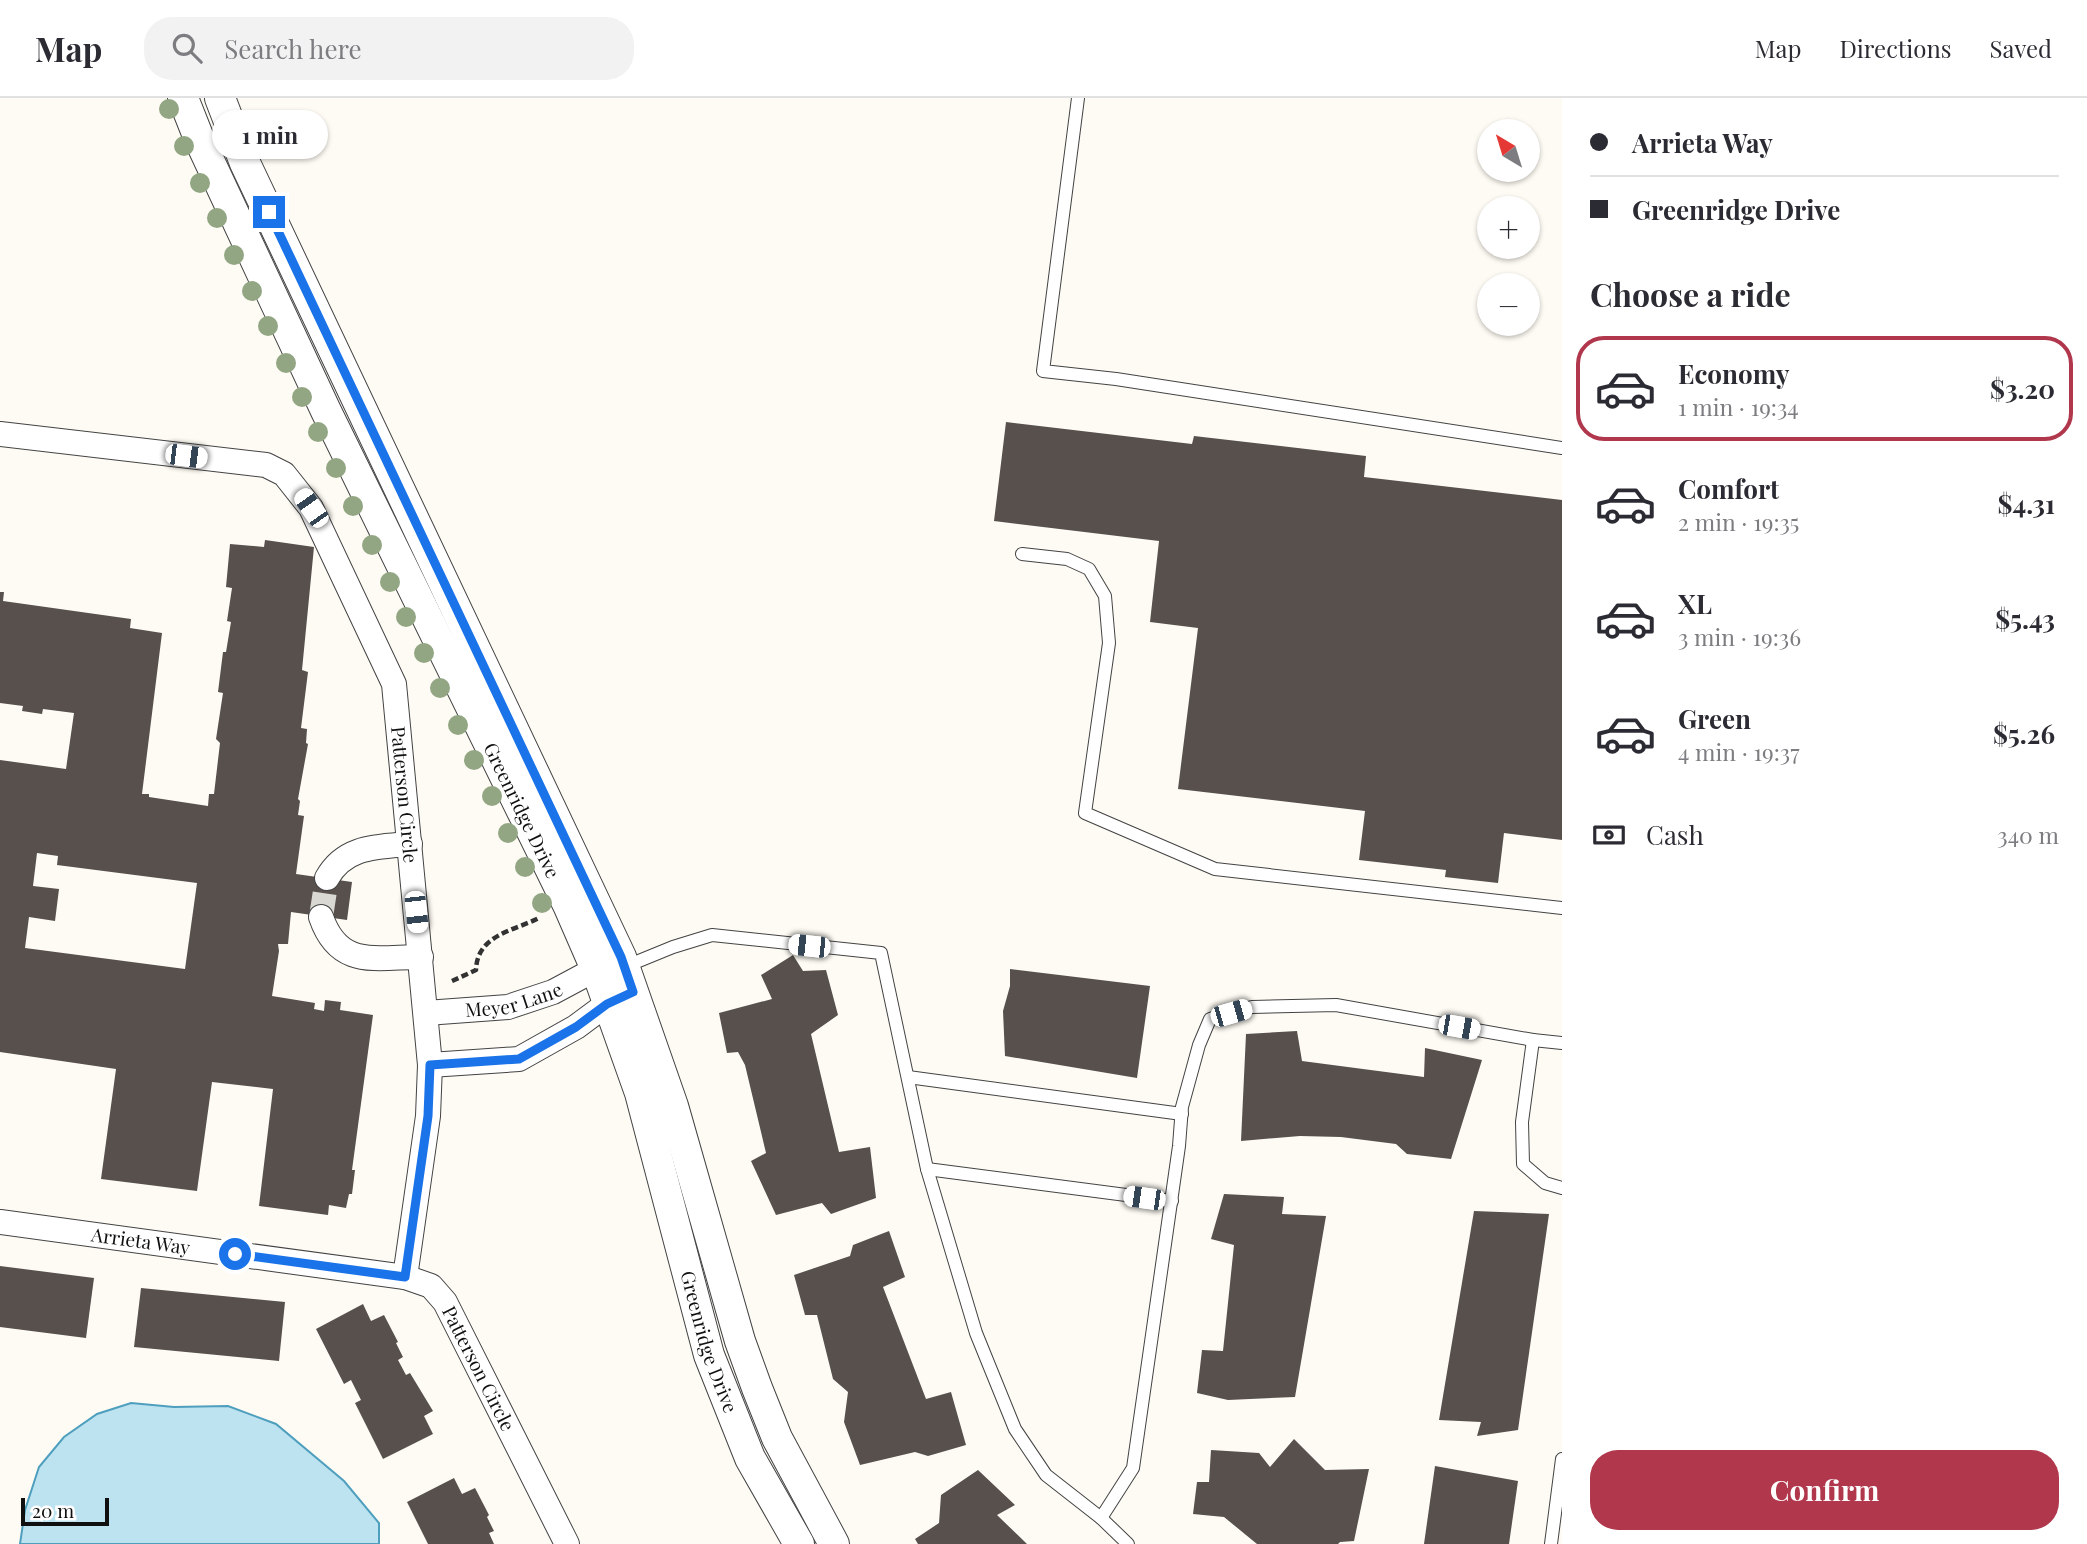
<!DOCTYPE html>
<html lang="en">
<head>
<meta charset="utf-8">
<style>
  body { margin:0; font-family:"Playfair Display",serif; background:#f2f2f3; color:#2b2b33; height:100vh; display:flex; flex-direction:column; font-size:26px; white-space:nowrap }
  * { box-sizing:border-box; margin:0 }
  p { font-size:23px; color:#7c7c81 }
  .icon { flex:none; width:38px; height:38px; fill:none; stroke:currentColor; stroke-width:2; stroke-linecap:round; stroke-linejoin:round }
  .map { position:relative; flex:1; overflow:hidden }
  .side { display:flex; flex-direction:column; background:#fff; width:525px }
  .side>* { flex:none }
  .hud { display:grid; align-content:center; height:154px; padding:0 28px; background:#fff }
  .needle { width:46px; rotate:322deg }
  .controls { position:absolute; left:1477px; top:21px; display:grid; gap:14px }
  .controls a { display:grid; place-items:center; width:63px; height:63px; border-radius:50%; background:#fff; box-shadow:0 2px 5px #0004; font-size:35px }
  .scale { position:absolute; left:21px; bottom:18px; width:88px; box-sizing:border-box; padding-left:7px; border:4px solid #101010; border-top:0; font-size:19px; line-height:24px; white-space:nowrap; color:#101010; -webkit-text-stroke:5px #fff; paint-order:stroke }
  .end { position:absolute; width:32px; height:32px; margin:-16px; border:9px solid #1a73e8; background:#fff; box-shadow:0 0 0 4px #fff }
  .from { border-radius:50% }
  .bubble { position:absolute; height:49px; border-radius:24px; background:#fff; box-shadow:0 2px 5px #0004; font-size:23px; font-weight:700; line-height:49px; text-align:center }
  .car { position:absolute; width:21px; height:42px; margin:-21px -10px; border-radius:9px; box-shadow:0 0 5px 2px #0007; background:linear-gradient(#fff 24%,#345 0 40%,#fff 0 76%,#345 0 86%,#fff 0) }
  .hud b { display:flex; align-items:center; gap:24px; height:66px; font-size:26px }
  .hud b+b { border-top:2px solid #e1e1e2 }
  .hud i { width:18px; height:18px; background:#2b2b33 }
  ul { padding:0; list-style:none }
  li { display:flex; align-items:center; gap:21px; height:105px; margin:0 14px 10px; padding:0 14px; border:4px solid transparent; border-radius:28px }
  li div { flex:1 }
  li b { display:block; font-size:26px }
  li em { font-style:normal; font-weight:700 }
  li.on { border-color:#b0374c }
  li>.icon { width:63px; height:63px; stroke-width:1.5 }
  h2 { padding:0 28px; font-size:32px; line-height:84px }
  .pay { display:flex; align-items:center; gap:18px; height:77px; padding:0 28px; font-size:26px }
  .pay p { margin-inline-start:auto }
  .action { display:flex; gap:14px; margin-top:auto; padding:14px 28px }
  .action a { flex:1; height:80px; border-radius:28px; background:#b0374c; color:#fff; font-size:28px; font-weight:700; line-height:80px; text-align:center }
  header { display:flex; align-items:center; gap:42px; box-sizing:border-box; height:98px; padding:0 35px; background:#fff; border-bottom:2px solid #e1e1e2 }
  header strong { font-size:33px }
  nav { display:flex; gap:38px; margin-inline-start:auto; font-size:24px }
  .search { width:490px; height:63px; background:#f2f2f3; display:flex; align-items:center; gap:18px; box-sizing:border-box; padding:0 24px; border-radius:28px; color:#7c7c81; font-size:26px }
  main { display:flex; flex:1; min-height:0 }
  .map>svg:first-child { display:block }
</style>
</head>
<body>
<header>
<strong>Map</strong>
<div class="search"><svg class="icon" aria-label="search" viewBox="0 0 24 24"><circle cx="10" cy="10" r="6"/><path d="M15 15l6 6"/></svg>Search here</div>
<nav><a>Map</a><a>Directions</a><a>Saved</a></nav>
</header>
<main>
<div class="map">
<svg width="1562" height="1446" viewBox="0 0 1562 1446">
  <rect width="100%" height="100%" fill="#fefbf4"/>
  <!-- water -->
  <polygon fill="#bee3f0" stroke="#4e9fbe" stroke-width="2" points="131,1305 174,1309 228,1308 276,1326 344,1383 379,1425 379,1446 20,1446 25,1412 39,1369 64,1339 97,1316"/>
  <!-- building -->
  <g fill="#57504d" fill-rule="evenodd">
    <polygon points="1006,324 1192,346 1194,338 1366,358 1364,379 1562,402 1562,742 1504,735 1498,785 1445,779 1446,772 1359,762 1365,713 1178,691 1198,530 1150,524 1159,443 994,423"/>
    <path d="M 265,442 L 314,449 L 302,572 L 308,574 L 301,630 L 307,631 L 306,645 L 308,646 L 298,701 L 300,703 L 298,717 L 304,718 L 296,776 L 352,784 L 347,822 L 291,814 L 288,846 L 278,846 L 279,853 L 272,898 L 315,905 L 314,911 L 324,913 L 325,902 L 341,904 L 340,912 L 373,917 L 352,1072 L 355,1072 L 352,1096 L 349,1096 L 346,1110 L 329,1107 L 328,1117 L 259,1108 L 273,991 L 212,984 L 197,1093 L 101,1081 L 116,971 L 0,954 L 0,662 L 66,671 L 74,615 L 43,611 L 42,616 L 22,613 L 23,608 L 0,605 L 0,494 L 4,494 L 3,503 L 131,521 L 130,530 L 162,535 L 142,696 L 149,696 L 149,699 L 208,708 L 209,696 L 214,696 L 220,645 L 216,641 L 223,595 L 218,594 L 223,554 L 226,554 L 231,524 L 227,523 L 232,490 L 226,489 L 230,446 L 264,449 ZM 37,755 L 58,758 L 57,767 L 197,785 L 185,871 L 25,850 L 29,819 L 55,823 L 59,791 L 33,788 Z"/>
    <polygon points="793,857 803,873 826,872 838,917 811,936 839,1054 870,1049 876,1100 831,1116 822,1105 776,1117 751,1063 766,1055 745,967 738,954 727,955 719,915 772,901 761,877"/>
    <polygon points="1010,871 1150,888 1137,980 1005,958 1003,913 1010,888"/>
    <polygon points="1297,933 1302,963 1424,979 1425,950 1482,962 1451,1061 1407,1056 1396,1046 1341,1039 1300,1038 1241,1043 1246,936"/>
    <polygon points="1224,1096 1284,1099 1282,1116 1326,1118 1295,1299 1228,1302 1197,1295 1202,1252 1223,1253 1234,1147 1211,1141"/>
    <polygon points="1474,1113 1549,1116 1518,1332 1477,1338 1481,1324 1439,1322"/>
    <polygon points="889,1133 905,1179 883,1189 926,1301 951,1294 966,1347 928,1358 915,1354 860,1367 844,1324 848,1294 833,1281 817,1217 805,1217 794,1177 850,1158 853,1147"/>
    <polygon points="0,1168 94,1180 86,1240 0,1229"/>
    <polygon points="141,1190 285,1204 279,1263 134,1249"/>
    <polygon points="363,1206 371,1223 384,1217 398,1244 396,1245 403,1259 398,1262 406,1277 410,1275 433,1313 424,1318 433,1336 383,1361 355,1305 361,1302 351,1282 344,1286 316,1231"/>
    <polygon points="1294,1341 1325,1372 1369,1371 1354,1443 1340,1444 1338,1446 1257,1446 1224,1419 1193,1416 1197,1384 1209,1384 1211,1352 1259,1355 1270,1369"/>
    <polygon points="1435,1368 1518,1383 1509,1446 1424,1446"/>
    <polygon points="978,1372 1015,1407 997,1417 1027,1446 918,1446 915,1441 939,1425 941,1397"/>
    <polygon points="454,1380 462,1396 475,1390 489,1417 487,1419 494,1433 489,1435 494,1446 428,1446 407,1404"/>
  </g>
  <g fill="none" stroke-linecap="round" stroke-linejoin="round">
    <!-- minor-tunnel -->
    <polyline stroke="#dad8d2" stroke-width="24" stroke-dasharray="24 12" stroke-linecap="butt" points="321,819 327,780"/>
    <defs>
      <g id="service">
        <polyline points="1078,0 1043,273 1116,281 1562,350"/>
        <polyline points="1022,456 1067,461 1089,471 1105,498 1109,545 1085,715 1215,771 1562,810"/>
        <polyline points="624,869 673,849 712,837 881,855 927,1071 976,1235 1015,1331 1046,1377 1101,1420 1133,1370 1179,1048 1182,1009 1199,947 1210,921 1252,909 1336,907 1533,942 1522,1024 1523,1066 1545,1085 1562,1090"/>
        <polyline points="1533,942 1562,945"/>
        <polyline points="908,979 1182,1016"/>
        <polyline points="927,1071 1172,1103"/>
        <polyline points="1101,1420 1128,1446"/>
        <polyline points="1551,1446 1562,1361"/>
      </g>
      <g id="minor">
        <path id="s1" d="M 0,336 L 266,367 L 284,376 L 311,410 L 394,586 L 430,967 L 428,1018 L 405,1179"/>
        <path d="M 327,780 C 345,748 376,749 410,746"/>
        <path d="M 321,819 C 339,871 375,859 421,859"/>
        <path id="s2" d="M 426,915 L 508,909 L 553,894 L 596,871"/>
        <polyline points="430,967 519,961 576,929 607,906"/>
        <path id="s3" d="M 0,1124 L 405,1179 L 431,1188 L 445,1204 L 567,1446"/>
      </g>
      <g id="tertiary">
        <path id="s4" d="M 183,0 L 200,43 L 326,313 L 569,809 L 596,871 L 640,995 L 709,1257 L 750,1360 L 799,1446"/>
        <polyline points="220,0 245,65 621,859 673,1008 740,1243 757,1290 777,1340 834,1446"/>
      </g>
    </defs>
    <!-- service casing -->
    <use href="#service" stroke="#434343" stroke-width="14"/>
    <!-- minor casing -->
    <use href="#minor" stroke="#434343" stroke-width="26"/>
    <!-- tertiary casing -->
    <use href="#tertiary" stroke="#434343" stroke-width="32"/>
    <!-- path -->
    <path stroke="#323232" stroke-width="4.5" stroke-dasharray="7 3.5" stroke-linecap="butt" d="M 452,883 L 476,872 C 477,837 513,833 539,820"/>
    <!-- service -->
    <use href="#service" stroke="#fff" stroke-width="12"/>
    <!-- minor -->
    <use href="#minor" stroke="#fff" stroke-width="24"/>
    <!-- tertiary -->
    <use href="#tertiary" stroke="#fff" stroke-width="30"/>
  </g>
  <!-- trees -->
  <g fill="#92a683">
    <circle cx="169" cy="11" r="10"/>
    <circle cx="184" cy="48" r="10"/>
    <circle cx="200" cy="85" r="10"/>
    <circle cx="217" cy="120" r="10"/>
    <circle cx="234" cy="157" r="10"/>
    <circle cx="252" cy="193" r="10"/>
    <circle cx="268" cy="228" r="10"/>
    <circle cx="286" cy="265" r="10"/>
    <circle cx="302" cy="299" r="10"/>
    <circle cx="318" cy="334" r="10"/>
    <circle cx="336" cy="370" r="10"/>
    <circle cx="353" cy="408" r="10"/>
    <circle cx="372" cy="447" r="10"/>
    <circle cx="390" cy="484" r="10"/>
    <circle cx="406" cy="519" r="10"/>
    <circle cx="424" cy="555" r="10"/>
    <circle cx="440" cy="590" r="10"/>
    <circle cx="458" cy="627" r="10"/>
    <circle cx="474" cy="662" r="10"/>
    <circle cx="492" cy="698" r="10"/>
    <circle cx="508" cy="735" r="10"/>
    <circle cx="525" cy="769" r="10"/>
    <circle cx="542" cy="805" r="10"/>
  </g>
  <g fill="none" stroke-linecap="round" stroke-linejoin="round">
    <!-- route -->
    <polyline stroke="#1a73e8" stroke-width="9" points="235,1156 405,1179 428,1018 430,967 519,961 576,929 607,906 633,894 621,859 269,114"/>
  </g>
  <g text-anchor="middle" stroke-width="7" stroke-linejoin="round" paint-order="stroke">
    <!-- street labels -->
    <g font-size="19" fill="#101010" stroke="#fff">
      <text dy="7" stroke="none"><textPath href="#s1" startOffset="637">Patterson Circle</textPath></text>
      <text dy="7" stroke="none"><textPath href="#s4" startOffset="789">Greenridge Drive</textPath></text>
      <text dy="7" stroke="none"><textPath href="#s2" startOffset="89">Meyer Lane</textPath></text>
      <text dy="7" stroke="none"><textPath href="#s3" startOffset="142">Arrieta Way</textPath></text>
      <text dy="7" stroke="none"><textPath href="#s4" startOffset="1354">Greenridge Drive</textPath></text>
      <text dy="7" stroke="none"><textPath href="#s3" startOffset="532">Patterson Circle</textPath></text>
    </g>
  </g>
</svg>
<div class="controls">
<a><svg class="needle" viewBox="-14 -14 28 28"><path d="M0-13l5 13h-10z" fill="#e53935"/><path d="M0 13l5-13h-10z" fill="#7c7c81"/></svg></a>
<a>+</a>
<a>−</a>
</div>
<div class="scale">20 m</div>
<i class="end from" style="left:235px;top:1156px"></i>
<i class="end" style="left:269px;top:114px"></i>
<div class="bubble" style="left:212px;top:12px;width:116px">1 min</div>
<i class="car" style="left:186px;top:358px;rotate:97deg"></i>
<i class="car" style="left:311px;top:410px;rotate:325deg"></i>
<i class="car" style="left:416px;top:814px;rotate:174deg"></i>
<i class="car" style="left:809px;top:848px;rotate:276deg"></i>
<i class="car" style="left:1231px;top:915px;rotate:74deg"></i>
<i class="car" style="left:1459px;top:929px;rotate:100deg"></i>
<i class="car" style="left:1144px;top:1100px;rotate:278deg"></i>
</div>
<section class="side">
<div class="hud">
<b><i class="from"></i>Arrieta Way</b>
<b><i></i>Greenridge Drive</b>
</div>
<h2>Choose a ride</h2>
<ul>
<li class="on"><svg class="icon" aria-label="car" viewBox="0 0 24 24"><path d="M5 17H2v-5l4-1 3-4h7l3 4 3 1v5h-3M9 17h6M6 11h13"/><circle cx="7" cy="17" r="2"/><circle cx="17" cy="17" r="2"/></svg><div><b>Economy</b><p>1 min · 19:34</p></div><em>$3.20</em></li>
<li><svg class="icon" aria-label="car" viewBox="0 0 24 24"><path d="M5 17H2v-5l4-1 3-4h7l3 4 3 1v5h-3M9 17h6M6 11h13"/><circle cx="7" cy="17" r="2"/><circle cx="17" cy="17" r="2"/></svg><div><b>Comfort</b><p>2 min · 19:35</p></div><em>$4.31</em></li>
<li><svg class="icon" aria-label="car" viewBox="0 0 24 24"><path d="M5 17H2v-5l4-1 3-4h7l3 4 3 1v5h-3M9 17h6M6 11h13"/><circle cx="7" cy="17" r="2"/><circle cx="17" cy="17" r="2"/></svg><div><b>XL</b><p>3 min · 19:36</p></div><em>$5.43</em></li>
<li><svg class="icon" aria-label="car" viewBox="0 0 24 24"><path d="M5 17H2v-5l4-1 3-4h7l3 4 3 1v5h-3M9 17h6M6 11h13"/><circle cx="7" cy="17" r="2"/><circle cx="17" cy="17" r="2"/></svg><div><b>Green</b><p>4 min · 19:37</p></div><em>$5.26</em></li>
</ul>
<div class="pay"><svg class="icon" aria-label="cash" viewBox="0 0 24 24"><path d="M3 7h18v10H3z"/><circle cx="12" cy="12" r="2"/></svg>Cash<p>340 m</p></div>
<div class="action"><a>Confirm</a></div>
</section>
</main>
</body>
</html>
